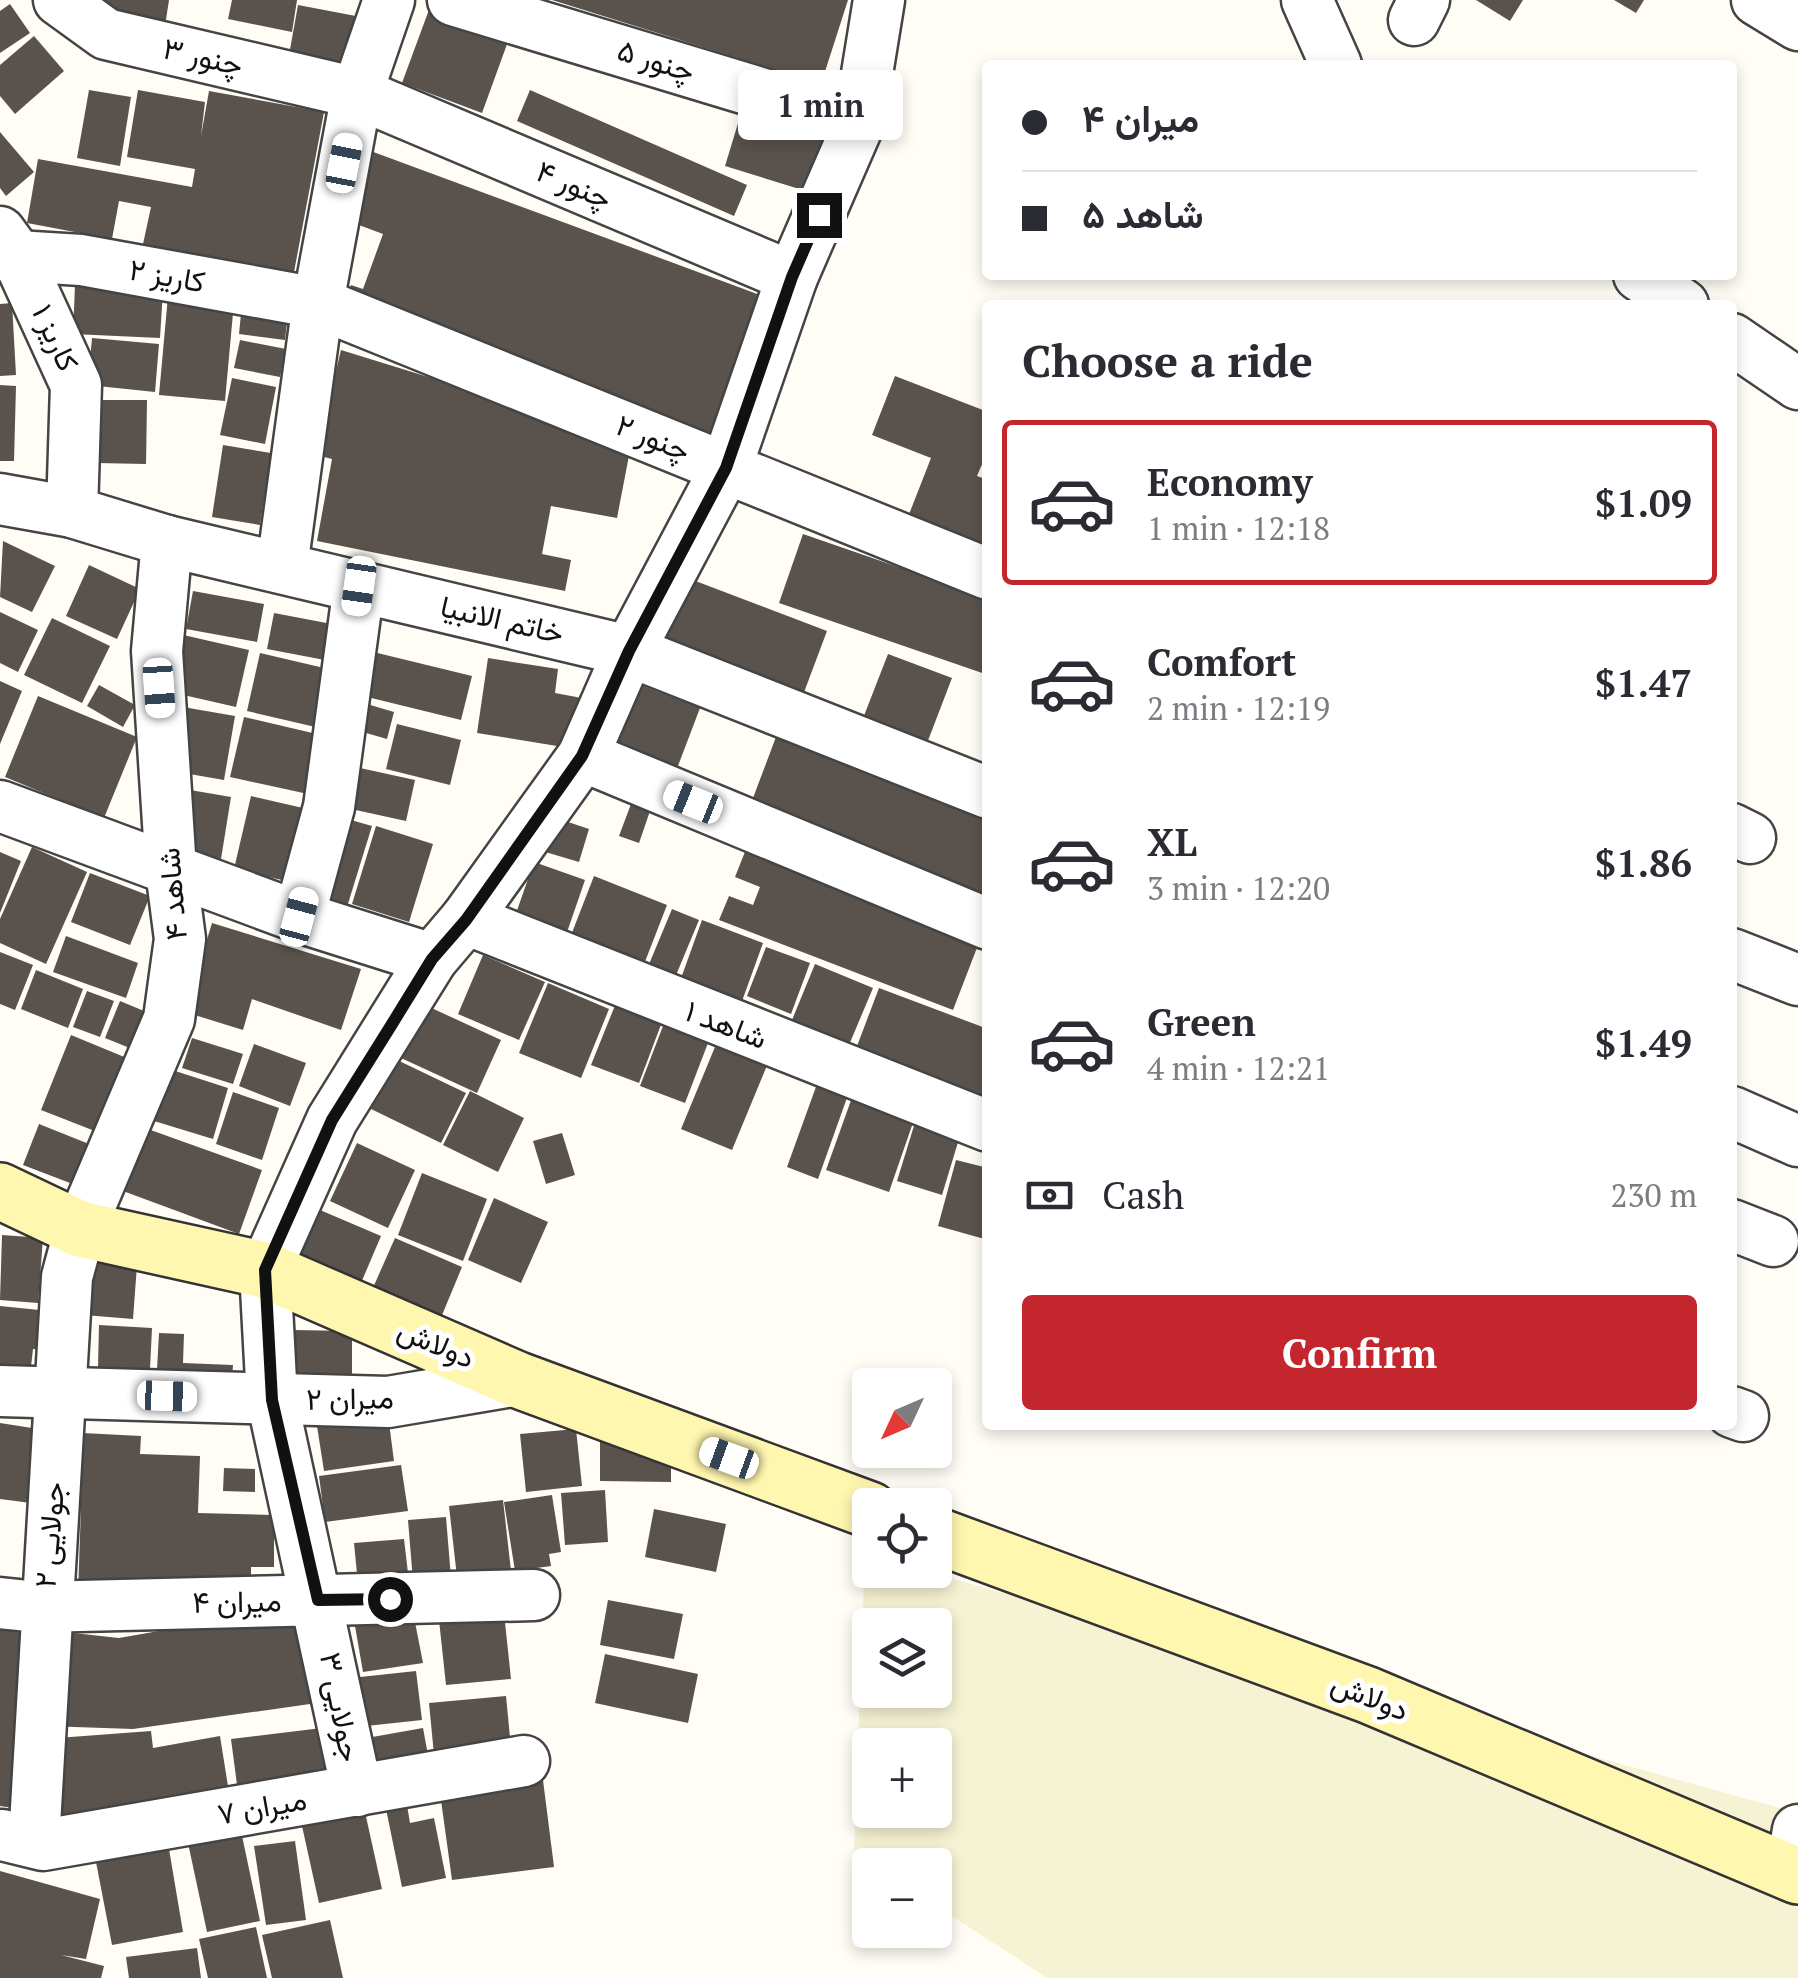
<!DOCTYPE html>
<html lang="en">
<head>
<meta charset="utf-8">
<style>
  body { margin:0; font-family:"PT Serif",Vazirmatn,serif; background:#f2f2f3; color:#2b2b33; height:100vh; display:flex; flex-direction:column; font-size:38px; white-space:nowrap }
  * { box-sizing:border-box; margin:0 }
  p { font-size:32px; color:#7c7c81 }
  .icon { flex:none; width:55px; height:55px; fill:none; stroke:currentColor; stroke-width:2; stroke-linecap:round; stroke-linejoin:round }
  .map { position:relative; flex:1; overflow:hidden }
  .panel { position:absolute; left:982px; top:300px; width:755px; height:1130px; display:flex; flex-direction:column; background:#fff; border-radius:10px; box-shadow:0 5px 15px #0003 }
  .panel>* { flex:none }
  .banner { position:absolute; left:982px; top:60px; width:755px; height:220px; border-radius:10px; box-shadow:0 5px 15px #0003; display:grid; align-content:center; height:220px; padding:0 40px; background:#fff }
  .needle { width:65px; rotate:226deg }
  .fabs { position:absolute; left:852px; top:1368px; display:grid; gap:20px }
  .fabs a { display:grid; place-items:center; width:100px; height:100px; border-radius:10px; background:#fff; box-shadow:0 5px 15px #0003; font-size:50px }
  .end { position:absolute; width:45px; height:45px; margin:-22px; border:12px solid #111; background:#fff; box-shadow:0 0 0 5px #fff }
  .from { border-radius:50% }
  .bubble { position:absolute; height:70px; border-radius:10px; background:#fff; box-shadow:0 5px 15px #0003; font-size:32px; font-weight:700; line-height:70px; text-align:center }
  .car { position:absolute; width:30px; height:60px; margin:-30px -15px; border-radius:12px; box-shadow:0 0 8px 2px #0007; background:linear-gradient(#fff 24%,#345 0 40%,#fff 0 76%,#345 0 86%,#fff 0) }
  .banner b { display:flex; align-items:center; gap:35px; height:95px; font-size:38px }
  .banner b+b { border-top:2px solid #e1e1e2 }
  .banner i { width:25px; height:25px; background:#2b2b33 }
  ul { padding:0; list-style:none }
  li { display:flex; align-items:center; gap:30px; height:165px; margin:0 20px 15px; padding:0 20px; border:5px solid transparent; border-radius:10px }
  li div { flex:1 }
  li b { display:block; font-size:38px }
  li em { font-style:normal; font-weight:700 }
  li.active { border-color:#c4262e }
  li>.icon { width:90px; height:90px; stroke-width:1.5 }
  h2 { padding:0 40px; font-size:45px; line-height:120px }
  .pay { display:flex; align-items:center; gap:25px; height:110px; padding:0 40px; font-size:38px }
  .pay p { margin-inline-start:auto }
  .action { display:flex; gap:20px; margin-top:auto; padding:20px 40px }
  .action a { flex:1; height:115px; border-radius:10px; background:#c4262e; color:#fff; font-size:40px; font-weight:700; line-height:115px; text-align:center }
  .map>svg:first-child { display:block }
</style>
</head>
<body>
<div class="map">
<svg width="1798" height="1978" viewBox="0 0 1798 1978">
  <rect width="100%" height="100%" fill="#fffdf5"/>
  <!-- farmland -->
  <path fill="#f6f3d4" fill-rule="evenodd" d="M 865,1554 L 870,1556 L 870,1570 L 921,1570 L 1798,1813 L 1798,1978 L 1047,1978 L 935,1905 L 935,1865 L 873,1865 L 854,1853 ZM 870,1625 L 935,1625 L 935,1690 L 870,1690 ZM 870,1745 L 935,1745 L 935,1810 L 870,1810 Z"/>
  <!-- building -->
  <g fill="#5a524d">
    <polygon points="104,0 169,0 165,26 102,14"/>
    <polygon points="232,0 297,0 292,32 228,19"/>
    <polygon points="552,0 848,0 821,84"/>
    <polygon points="1476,0 1523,0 1510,21"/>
    <polygon points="1614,0 1644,0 1636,13"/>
    <polygon points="10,4 30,33 0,53 0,11"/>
    <polygon points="298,5 361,17 352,67 289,55"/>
    <polygon points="430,7 510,36 482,113 402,83"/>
    <polygon points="34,36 64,71 15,114 0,96 0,65"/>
    <polygon points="89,90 131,97 120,166 77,158"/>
    <polygon points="138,90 205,102 201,136 209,91 324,112 294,272 143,244 151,207 119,201 112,239 27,223 38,159 192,187 195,169 127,157"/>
    <polygon points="530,90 747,185 734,216 517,121"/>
    <polygon points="743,107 827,132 809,192 725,166"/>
    <polygon points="0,132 34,172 6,196 0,188"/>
    <polygon points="368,150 771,299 715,453 341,314 351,285 363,289 383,234 343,219"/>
    <polygon points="244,283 291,288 285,340 239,334"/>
    <polygon points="75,285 163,290 160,338 73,334"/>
    <polygon points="168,296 234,302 225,401 159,395"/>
    <polygon points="12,303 16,375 0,376 0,304"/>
    <polygon points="92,338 159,344 155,392 88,385"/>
    <polygon points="240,340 286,349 280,377 234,368"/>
    <polygon points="341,350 632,440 617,518 551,506 542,554 571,560 565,591 317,541 332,459 316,455"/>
    <polygon points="895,376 988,412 988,450 977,476 988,480 988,553 906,522 931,458 872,435"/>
    <polygon points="232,378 276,387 265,444 220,435"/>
    <polygon points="0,385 16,386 14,461 0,461"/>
    <polygon points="97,400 147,400 146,464 96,463"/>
    <polygon points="223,445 271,453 260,525 212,517"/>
    <polygon points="803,534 988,598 988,675 779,603"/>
    <polygon points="3,541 55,566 32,612 0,597"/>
    <polygon points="89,565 140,589 117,639 66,616"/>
    <polygon points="677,574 827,631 800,703 649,647"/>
    <polygon points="193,591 264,604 257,642 186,629"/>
    <polygon points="0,612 38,630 18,672 0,663"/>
    <polygon points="274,613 337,625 330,661 267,649"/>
    <polygon points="52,618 110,646 82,703 24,675"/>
    <polygon points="179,634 249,650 236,707 166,691"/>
    <polygon points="361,649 472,676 461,720 351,693"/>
    <polygon points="260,653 337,671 324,729 247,711"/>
    <polygon points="888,654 952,678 924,751 860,726"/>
    <polygon points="488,658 558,669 555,693 587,699 585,715 557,746 477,733"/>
    <polygon points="0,681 22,691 0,744"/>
    <polygon points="633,682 700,708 673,779 606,753"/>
    <polygon points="99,685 135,705 123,727 87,706"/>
    <polygon points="38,696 137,737 104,818 5,777"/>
    <polygon points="350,699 394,712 387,739 342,726"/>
    <polygon points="183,707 235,716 224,780 172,771"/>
    <polygon points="244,717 321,735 308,794 230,777"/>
    <polygon points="397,724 461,740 450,785 386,769"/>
    <polygon points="776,737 988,817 988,902 802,832 806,819 753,798"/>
    <polygon points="351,766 415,780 406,821 342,807"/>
    <polygon points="190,790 231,797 221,859 180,852"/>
    <polygon points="251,796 316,811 299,884 234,869"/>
    <polygon points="631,804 650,811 639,843 619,836"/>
    <polygon points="337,816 372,826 347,907 312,896"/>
    <polygon points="553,817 589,829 579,862 542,851"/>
    <polygon points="376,826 433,844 409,922 352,904"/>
    <polygon points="750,839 803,859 798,873 852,894 985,927 953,1010 719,920 729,896 753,905 760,887 735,877"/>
    <polygon points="32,847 87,872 46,964 0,943 0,919"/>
    <polygon points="0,852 21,861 0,913"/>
    <polygon points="534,862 585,880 565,938 514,919"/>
    <polygon points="90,873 150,896 130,945 71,922"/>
    <polygon points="594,876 667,905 641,972 568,943"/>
    <polygon points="672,909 699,920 674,980 647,969"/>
    <polygon points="702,920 763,943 741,1004 680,981"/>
    <polygon points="212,923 361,969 341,1030 252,999 243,1030 185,1012"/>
    <polygon points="66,936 138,963 126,998 53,972"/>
    <polygon points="766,947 810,963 791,1014 747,996"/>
    <polygon points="0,952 33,965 15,1010 0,1004"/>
    <polygon points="483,955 545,982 519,1040 458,1014"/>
    <polygon points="815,964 873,988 849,1045 792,1020"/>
    <polygon points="36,970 83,989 68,1028 21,1009"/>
    <polygon points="548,983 609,1009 581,1078 519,1053"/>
    <polygon points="879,988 988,1029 988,1115 851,1062"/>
    <polygon points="87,991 114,1001 100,1037 73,1027"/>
    <polygon points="120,1001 156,1016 142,1053 105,1038"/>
    <polygon points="616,1003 662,1022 639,1083 591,1065"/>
    <polygon points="425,1005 501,1040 477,1093 401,1058"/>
    <polygon points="663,1026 708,1043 685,1103 640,1086"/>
    <polygon points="722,1030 773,1051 732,1150 681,1129"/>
    <polygon points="71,1035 134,1061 105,1135 41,1110"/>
    <polygon points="192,1038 243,1054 233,1084 182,1068"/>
    <polygon points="254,1044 306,1063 290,1106 239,1086"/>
    <polygon points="393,1058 466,1093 441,1143 369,1108"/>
    <polygon points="169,1069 228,1088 213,1139 154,1121"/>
    <polygon points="817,1084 848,1095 818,1179 787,1167"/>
    <polygon points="470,1091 524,1118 498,1172 443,1145"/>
    <polygon points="233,1092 279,1108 262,1160 216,1144"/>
    <polygon points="854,1092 916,1114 889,1192 826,1170"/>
    <polygon points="917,1116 962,1129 942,1195 897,1181"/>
    <polygon points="39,1124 99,1148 83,1188 23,1165"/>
    <polygon points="145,1128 262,1170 239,1234 123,1191"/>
    <polygon points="562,1133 575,1175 546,1184 533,1141"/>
    <polygon points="357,1143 415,1170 388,1228 330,1201"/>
    <polygon points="956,1160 988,1168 988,1240 938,1226"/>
    <polygon points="422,1173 487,1199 463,1261 398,1235"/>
    <polygon points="494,1198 548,1222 521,1283 468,1260"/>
    <polygon points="313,1207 381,1236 361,1283 293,1253"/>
    <polygon points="2,1235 43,1238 38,1303 0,1300"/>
    <polygon points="395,1238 462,1267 440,1320 372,1290"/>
    <polygon points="89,1261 137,1265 133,1319 84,1315"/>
    <polygon points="0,1306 49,1311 45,1350 33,1349 29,1384 0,1381"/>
    <polygon points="99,1325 152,1328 150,1369 98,1367"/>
    <polygon points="293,1330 352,1331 352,1389 292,1389"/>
    <polygon points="159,1333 184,1334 183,1363 233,1365 231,1392 156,1388"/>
    <polygon points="388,1415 394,1461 324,1471 317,1426"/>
    <polygon points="0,1423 32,1428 31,1503 0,1499"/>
    <polygon points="576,1429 582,1486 526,1492 520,1434"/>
    <polygon points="63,1432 141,1436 140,1454 200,1456 198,1513 274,1515 274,1567 251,1567 251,1592 78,1594 81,1507 63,1504"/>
    <polygon points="600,1440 671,1440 671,1482 600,1481"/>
    <polygon points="401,1465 408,1511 325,1522 319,1476"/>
    <polygon points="224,1468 255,1469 255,1492 223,1491"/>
    <polygon points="605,1490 608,1542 565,1545 561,1493"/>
    <polygon points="552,1495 561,1552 549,1554 551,1566 515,1571 504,1502"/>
    <polygon points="503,1500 511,1571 457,1577 449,1506"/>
    <polygon points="654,1509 726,1524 716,1572 645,1557"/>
    <polygon points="446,1517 451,1578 413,1581 408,1520"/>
    <polygon points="404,1539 410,1590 359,1594 354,1543"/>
    <polygon points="608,1600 683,1614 674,1659 600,1645"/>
    <polygon points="301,1606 317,1703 133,1729 46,1726 55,1631 119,1638"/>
    <polygon points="504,1613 511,1679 446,1685 439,1620"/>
    <polygon points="414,1617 423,1663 363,1672 355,1626"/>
    <polygon points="0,1623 38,1629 19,1809 0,1806"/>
    <polygon points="605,1654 698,1674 688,1723 595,1703"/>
    <polygon points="416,1671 422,1720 357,1727 351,1678"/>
    <polygon points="506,1696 512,1758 435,1765 429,1703"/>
    <polygon points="330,1727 339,1787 239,1800 231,1739"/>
    <polygon points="423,1728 430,1766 367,1777 361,1739"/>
    <polygon points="151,1731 153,1748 220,1736 231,1805 51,1825 44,1739"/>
    <polygon points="543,1780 554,1867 452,1880 440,1793"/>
    <polygon points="407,1805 410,1823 434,1818 446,1878 402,1887 386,1809"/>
    <polygon points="365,1812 382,1889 319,1903 302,1826"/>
    <polygon points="241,1831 260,1921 207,1932 188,1843"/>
    <polygon points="295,1841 306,1920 266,1925 254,1846"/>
    <polygon points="169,1849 183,1932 112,1945 96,1862"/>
    <polygon points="0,1871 100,1899 86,1959 61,1955 104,1966 101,1978 0,1978"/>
    <polygon points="330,1920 343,1978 272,1978 262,1935"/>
    <polygon points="256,1927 267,1978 208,1978 199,1939"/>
    <polygon points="197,1948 201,1978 129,1978 126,1957"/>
  </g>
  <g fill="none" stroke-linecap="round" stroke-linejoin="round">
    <defs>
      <g id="street">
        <polyline points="59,0 106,34 357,93 792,277"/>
        <polyline points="453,0 859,123"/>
        <polyline points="1307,0 1336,65"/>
        <polyline points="1757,0 1798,25"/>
        <polyline points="1414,20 1424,0"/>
        <polyline points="0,232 16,254 76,385 72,512"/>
        <polyline points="0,255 81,260 318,303 988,574"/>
        <polyline points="1639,275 1683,305"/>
        <polyline points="1732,339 1798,384"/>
        <polyline points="0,499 72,512 167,541 629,651 988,793"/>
        <polyline points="282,567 318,303 357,93 389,0"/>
        <polyline points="583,756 988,924"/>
        <polyline points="0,806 299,917 432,959"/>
        <polyline points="1732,829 1750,838"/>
        <polyline points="299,917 329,807 359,586"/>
        <polyline points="466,919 988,1126"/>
        <polyline points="1732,954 1798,980"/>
        <polyline points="1732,1112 1798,1141"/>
        <polyline points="1732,1225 1773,1241"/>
        <polyline points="0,1391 388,1402 518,1380"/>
        <polyline points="1732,1412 1743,1416"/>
        <polyline points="0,1603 38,1607 534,1595"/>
        <polyline points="357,1791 272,1399 265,1270 332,1120 432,959 466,919 583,756 629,651 726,468 792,277 859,123 879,0"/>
        <polyline points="2,1835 43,1845 524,1761"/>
        <polyline points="34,1842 67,1277 80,1229 169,1019 180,939 171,870 157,651 167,541"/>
        <polyline points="1791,1872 1798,1830"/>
      </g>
      <g id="secondary">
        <polyline points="0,1191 80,1229 265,1270 518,1380 870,1510"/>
        <polyline points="935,1535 1368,1695 1798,1876"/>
      </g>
    </defs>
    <!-- street casing -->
    <use href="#street" stroke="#444" stroke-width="55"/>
    <!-- secondary casing -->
    <use href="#secondary" stroke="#333" stroke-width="60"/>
    <!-- street -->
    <use href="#street" stroke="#fff" stroke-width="50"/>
    <!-- secondary -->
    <use href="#secondary" stroke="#fff6b0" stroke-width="55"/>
  </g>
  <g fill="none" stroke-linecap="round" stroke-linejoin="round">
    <!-- route -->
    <polyline stroke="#111" stroke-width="12" points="390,1599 318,1600 272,1400 265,1270 332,1120 392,1024 432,959 466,920 582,756 629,651 726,468 792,277 819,215"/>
  </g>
  <g text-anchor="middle" stroke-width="10" stroke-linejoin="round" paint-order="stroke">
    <!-- street labels -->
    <g font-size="30" fill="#111" stroke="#fff">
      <text transform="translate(203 57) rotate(13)" y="10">چنور ۳</text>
      <text transform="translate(656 61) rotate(17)" y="10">چنور ۵</text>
      <text transform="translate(574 185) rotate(23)" y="10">چنور ۴</text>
      <text transform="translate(167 276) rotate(10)" y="10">کاریز ۲</text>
      <text transform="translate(55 338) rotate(65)" y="10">کاریز ۱</text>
      <text transform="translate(653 438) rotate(22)" y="10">چنور ۲</text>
      <text transform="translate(502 620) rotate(13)" y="10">خاتم الانبیا</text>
      <text transform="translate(173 894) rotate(-95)" y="10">شاهد ۴</text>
      <text transform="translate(726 1025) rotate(21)" y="10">شاهد ۱</text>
      <text transform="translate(436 1344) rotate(23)" y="10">دولاش</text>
      <text transform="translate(350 1399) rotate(-1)" y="10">میران ۲</text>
      <text transform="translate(50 1535) rotate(-85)" y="10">جولایی ۲</text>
      <text transform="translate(237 1602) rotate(-1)" y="10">میران ۴</text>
      <text transform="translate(1370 1697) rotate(22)" y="10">دولاش</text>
      <text transform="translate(340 1707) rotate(79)" y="10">جولایی ۳</text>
      <text transform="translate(262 1807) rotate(-10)" y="10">میران ۷</text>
    </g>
  </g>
</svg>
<div class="fabs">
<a><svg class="needle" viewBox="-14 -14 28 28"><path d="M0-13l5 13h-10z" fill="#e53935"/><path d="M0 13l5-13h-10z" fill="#7c7c81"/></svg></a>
<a><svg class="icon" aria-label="locate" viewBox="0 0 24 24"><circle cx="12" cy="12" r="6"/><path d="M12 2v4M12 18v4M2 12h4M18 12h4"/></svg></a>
<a><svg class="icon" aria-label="layers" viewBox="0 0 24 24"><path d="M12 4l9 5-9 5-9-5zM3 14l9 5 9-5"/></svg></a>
<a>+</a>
<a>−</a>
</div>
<i class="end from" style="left:390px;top:1599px"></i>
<i class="end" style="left:819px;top:215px"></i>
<div class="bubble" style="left:738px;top:70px;width:165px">1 min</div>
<i class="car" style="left:344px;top:163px;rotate:11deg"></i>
<i class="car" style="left:359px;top:586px;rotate:188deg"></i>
<i class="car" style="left:159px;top:688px;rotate:176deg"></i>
<i class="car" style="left:693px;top:802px;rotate:292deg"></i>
<i class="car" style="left:299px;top:917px;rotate:15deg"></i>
<i class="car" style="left:167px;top:1396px;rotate:92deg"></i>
<i class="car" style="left:729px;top:1458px;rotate:290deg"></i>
<div class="banner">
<b><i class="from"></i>میران ۴</b>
<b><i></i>شاهد ۵</b>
</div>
<section class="panel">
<h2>Choose a ride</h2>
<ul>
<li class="active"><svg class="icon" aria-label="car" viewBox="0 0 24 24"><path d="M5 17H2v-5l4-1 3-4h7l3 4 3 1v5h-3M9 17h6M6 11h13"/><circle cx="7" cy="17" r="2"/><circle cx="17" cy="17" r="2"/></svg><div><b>Economy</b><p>1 min · 12:18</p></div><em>$1.09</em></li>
<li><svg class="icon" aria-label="car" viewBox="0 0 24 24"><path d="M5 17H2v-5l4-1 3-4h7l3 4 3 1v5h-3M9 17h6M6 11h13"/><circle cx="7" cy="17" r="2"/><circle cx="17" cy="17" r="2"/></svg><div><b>Comfort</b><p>2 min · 12:19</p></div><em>$1.47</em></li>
<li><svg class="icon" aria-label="car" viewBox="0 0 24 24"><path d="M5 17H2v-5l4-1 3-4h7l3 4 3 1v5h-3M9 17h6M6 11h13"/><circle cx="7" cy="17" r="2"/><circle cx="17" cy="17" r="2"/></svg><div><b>XL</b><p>3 min · 12:20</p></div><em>$1.86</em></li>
<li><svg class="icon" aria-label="car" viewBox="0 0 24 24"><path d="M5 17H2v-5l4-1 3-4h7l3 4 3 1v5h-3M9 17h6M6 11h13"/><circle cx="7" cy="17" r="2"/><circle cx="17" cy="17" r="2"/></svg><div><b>Green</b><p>4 min · 12:21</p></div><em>$1.49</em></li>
</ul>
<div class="pay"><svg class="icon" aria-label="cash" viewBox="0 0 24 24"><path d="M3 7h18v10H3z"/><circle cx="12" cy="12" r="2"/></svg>Cash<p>230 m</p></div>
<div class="action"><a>Confirm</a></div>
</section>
</div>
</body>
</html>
